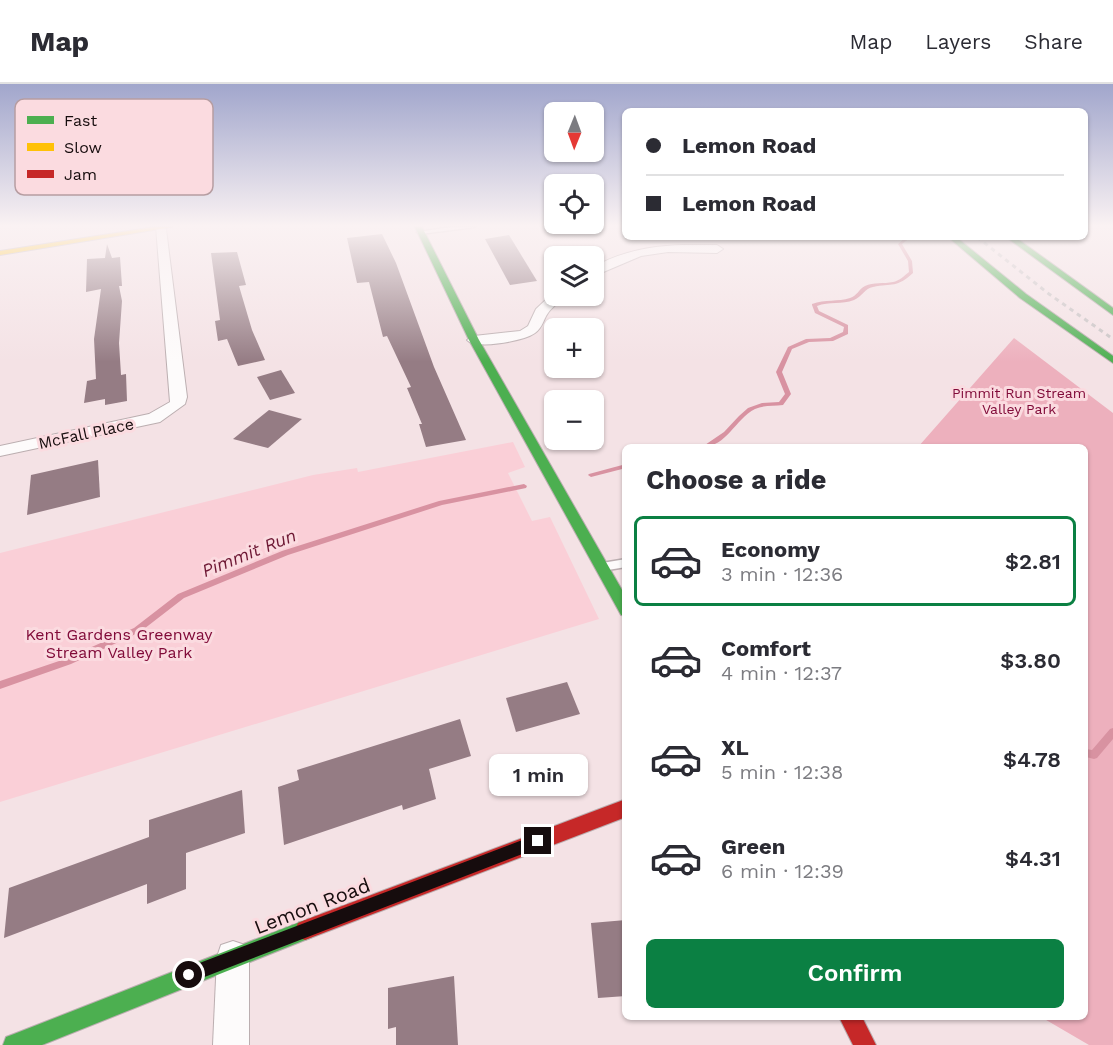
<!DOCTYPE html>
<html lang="en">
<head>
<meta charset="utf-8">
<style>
  body { margin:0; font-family:"Work Sans",sans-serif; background:#f2f2f3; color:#2b2b33; height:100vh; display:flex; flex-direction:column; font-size:22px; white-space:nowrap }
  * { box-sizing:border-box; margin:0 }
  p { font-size:20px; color:#7c7c81 }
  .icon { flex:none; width:33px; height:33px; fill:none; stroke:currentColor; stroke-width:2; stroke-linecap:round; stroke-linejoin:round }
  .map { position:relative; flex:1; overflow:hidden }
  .panel { position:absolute; left:622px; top:360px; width:466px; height:576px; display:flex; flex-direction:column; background:#fff; border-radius:9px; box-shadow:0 2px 4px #0004 }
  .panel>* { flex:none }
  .hud { position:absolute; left:622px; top:24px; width:466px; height:132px; border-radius:9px; box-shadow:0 2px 4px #0004; display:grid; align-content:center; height:132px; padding:0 24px; background:#fff }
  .needle { width:39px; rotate:181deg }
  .tools { position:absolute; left:544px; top:18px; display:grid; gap:12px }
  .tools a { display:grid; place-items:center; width:60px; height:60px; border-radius:9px; background:#fff; box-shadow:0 2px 4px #0004; font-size:30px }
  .end { position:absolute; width:27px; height:27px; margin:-14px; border:8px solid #160c0d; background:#fff; box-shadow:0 0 0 3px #fff }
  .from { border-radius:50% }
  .bubble { position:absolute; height:42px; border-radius:9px; background:#fff; box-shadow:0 2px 4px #0004; font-size:20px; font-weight:600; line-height:42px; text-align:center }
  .hud b { display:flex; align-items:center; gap:21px; height:57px; font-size:22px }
  .hud b+b { border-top:2px solid #e1e1e2 }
  .hud i { width:15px; height:15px; background:#2b2b33 }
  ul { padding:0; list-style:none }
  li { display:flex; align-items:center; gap:18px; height:90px; margin:0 12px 9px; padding:0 12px; border:3px solid transparent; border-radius:9px }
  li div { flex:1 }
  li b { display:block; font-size:22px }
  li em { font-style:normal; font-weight:600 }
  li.active { border-color:#0b8043 }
  li>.icon { width:54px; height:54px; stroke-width:1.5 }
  h2 { padding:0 24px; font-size:27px; line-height:72px }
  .primary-button { display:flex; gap:12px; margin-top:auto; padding:12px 24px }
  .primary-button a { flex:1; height:69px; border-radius:9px; background:#0b8043; color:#fff; font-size:24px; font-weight:600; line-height:69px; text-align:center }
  header { display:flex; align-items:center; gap:36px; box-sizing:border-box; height:84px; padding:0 30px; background:#fff; border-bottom:2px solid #e1e1e2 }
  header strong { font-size:28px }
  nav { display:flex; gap:33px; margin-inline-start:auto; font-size:21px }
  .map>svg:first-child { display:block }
</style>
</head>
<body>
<header>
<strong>Map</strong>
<nav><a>Map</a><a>Layers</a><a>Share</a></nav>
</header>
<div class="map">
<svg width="1113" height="961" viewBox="0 0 1113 961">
  <rect width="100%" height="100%" fill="#f4e2e5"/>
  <!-- green -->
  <polygon fill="#facfd7" points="513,358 525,383 508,389 532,437 550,433 599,535 0,718 0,469 313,391 357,384 358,388"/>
  <!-- forest -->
  <polygon fill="#edb0bd" points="1014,254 1113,329 1113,961 1089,961 1041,933 1086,933 1086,363 918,363"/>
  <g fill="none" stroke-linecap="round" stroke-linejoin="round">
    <!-- stream -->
    <g fill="#d892a1" fill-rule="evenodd">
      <path d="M 906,153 L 911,153 L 902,160 L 912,177 L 913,189 C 897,204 892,199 873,203 C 865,204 862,213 854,216 C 842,221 829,217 817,222 L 819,227 L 848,241 L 848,250 L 833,257 L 809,258 L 792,265 L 782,288 L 791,310 L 783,321 C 774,322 764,321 755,325 C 735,335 727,363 702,363 L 724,348 L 739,332 L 748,324 L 762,319 L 779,318 L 785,310 L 776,288 L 788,263 L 806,255 L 830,254 L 843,248 L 844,243 L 815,229 L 812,221 L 812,220 C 825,215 838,218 850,214 C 857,212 859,205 865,202 C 873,198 884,200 893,198 C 899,197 904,192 909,188 L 908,177 L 898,160 Z"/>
      <polygon points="626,380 626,384 591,393 588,391 589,390"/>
      <polygon points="524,400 527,402 526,404 442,421 288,471 184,514 140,548 71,580 0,605 0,597 65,575 134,544 178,510 282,467 439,417"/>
      <polygon points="1113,644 1113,655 1097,674 1094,675 1086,673 1086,665 1092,666 1110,645"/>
    </g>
  </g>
  <!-- building -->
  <g fill="#957c84">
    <polygon points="382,150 396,179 434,283 466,356 426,363 419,340 422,340 407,304 411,303 387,252 383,253 369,198 357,199 347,154"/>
    <polygon points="509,151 537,197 510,201 485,155"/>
    <polygon points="107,160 112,174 120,173 122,202 119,202 122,217 119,259 121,291 126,290 127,317 105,321 105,315 84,319 87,297 96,295 94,255 101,205 86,208 87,175 105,174"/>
    <polygon points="237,168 246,201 239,202 252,246 265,276 238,282 227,255 218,257 215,237 220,236 211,169"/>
    <polygon points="281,286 295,309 270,316 257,293"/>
    <polygon points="269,326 302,335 268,364 233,355"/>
    <polygon points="98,376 100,413 27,431 31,391"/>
    <polygon points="567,598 580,630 516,648 506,614"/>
    <polygon points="460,635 471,672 429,685 436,715 403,726 402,721 284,761 278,703 299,696 297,686"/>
    <polygon points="242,706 245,749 186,769 186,805 147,820 147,800 4,854 9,804 149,753 149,736"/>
    <polygon points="626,836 626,912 598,914 591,839"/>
    <polygon points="454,892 458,961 396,961 396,943 388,945 388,904"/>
  </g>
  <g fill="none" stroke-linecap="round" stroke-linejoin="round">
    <defs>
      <g id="lane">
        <polygon points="453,143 475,143 420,150 417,148"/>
        <polygon points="626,475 626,483 602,487 597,483 602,479"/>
      </g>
      <g id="street">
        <polygon points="156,143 166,145 187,313 185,320 160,338 0,372 0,362 149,330 170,318"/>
        <path d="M 683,161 L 717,161 L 723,165 L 717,169 L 668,168 L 641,172 L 594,192 L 594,183 C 622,167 651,162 683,161 Z"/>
        <path d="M 553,209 L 565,212 C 560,218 552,223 548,229 C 543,236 543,243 535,249 C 524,257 476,266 467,256 L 474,252 L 520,247 L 528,242 L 536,225 Z"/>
        <polygon points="233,857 245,861 249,873 249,961 213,961 217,873 221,861"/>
      </g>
      <g id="fast">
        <polygon points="415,143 422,143 479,256 626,513 626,532 621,531 469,256"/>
        <polygon points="948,153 956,153 1026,210 1113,272 1113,279 1020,214"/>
        <polygon points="1006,153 1015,153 1113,224 1113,231"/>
        <polygon points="305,836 312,839 315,846 312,853 305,856 42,961 3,961 6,953 14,950"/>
      </g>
      <polygon id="slow" points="154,143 172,143 0,171 0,167"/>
      <g id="jam">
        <polygon points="626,715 626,733 305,856 298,853 295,846 298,839 305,836"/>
        <polygon points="839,933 862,933 876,961 853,961"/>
      </g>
    </defs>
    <!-- lane casing -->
    <use href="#lane" stroke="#bbaeb0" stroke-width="3"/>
    <!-- street casing -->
    <use href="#street" stroke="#bbaeb0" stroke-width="2"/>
    <!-- fast casing -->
    <use href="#fast" stroke="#bbaeb0" stroke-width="2"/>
    <!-- slow casing -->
    <use href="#slow" stroke="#bbaeb0" stroke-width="2"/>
    <!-- jam casing -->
    <use href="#jam" stroke="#bbaeb0" stroke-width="2"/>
    <!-- lane -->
    <use href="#lane" fill="#fdfbfb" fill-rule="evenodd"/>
    <!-- street -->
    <use href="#street" fill="#fdfbfb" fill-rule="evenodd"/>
    <!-- fast -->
    <use href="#fast" fill="#4caf50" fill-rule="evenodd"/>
    <!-- slow -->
    <use href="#slow" fill="#ffc107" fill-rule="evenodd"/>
    <!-- jam -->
    <use href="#jam" fill="#c62828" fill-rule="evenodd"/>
    <!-- rail -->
    <polyline stroke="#c8c3c4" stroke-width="3" stroke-dasharray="4.5 4.5" stroke-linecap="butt" points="977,153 1049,210 1113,255"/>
  </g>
  <!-- sky -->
  <linearGradient id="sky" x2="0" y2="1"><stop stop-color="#a1a6cc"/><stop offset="0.51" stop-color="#faf2f3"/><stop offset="1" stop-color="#faf2f3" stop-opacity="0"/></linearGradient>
  <rect width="1113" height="278" fill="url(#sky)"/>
  <!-- route -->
  <polygon fill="#160c0d" points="538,750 545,757 538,764 189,899 184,896 181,891 184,885 189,883"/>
  <g text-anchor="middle" stroke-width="6" stroke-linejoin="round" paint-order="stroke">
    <!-- far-park labels -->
    <g font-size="14" fill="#810b39" stroke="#fbdbe0">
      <text x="1019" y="314">Pimmit Run Stream<tspan x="1019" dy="16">Valley Park</tspan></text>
    </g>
    <!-- street labels -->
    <g font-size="16" fill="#160c0d" stroke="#fbdbe0">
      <text transform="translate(86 349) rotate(-12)" y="6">McFall Place</text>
    </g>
    <!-- park labels -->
    <g font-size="16" fill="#810b39" stroke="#fbdbe0">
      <text x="119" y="556">Kent Gardens Greenway<tspan x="119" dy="18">Stream Valley Park</tspan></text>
    </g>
    <!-- water labels -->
    <g font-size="18" font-style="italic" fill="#6e1834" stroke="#fbdbe0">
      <text transform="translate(249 469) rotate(-22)" y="6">Pimmit Run</text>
    </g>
    <!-- near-street labels -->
    <g font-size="20" fill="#160c0d" stroke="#fbdbe0">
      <text transform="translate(312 822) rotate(-21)" y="7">Lemon Road</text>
    </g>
  </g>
  <!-- legend -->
  <rect x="15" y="15" width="198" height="96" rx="9" fill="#fbdbe0" stroke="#b69da1" stroke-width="1.5"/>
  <rect x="27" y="32" width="27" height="8" fill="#4caf50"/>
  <rect x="27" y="59" width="27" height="8" fill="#ffc107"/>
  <rect x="27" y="86" width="27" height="8" fill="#c62828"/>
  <g font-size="16" fill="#160c0d">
    <text x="64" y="42">Fast</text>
    <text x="64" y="69">Slow</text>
    <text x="64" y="96">Jam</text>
  </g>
</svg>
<div class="tools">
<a><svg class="needle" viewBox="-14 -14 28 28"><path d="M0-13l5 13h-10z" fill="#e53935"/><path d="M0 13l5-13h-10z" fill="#7c7c81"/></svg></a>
<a><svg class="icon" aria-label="locate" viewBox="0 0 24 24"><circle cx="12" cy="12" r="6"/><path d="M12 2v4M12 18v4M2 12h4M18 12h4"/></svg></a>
<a><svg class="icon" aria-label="layers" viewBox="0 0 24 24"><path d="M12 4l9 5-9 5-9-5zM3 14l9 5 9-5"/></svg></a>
<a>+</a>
<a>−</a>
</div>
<i class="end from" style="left:189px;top:891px"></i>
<i class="end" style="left:538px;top:757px"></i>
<div class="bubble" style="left:489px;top:670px;width:99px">1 min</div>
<div class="hud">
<b><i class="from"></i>Lemon Road</b>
<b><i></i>Lemon Road</b>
</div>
<section class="panel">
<h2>Choose a ride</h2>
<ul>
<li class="active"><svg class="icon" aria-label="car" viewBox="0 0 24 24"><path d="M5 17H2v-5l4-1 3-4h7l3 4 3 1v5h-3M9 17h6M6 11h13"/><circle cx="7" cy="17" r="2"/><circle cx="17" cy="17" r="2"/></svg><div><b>Economy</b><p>3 min · 12:36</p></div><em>$2.81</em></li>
<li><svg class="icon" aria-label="car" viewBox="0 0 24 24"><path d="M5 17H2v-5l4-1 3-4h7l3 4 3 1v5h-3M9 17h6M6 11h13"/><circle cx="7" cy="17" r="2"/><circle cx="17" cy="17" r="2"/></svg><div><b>Comfort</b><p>4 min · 12:37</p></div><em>$3.80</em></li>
<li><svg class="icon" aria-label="car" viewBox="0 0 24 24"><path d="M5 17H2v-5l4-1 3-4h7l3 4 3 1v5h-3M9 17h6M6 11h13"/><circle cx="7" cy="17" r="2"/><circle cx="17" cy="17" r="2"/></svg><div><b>XL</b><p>5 min · 12:38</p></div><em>$4.78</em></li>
<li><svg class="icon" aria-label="car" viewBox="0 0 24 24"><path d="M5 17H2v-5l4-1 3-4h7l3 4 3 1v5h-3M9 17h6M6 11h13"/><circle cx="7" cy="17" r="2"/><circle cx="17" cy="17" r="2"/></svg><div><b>Green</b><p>6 min · 12:39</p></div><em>$4.31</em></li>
</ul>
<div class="primary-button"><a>Confirm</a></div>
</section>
</div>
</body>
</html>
